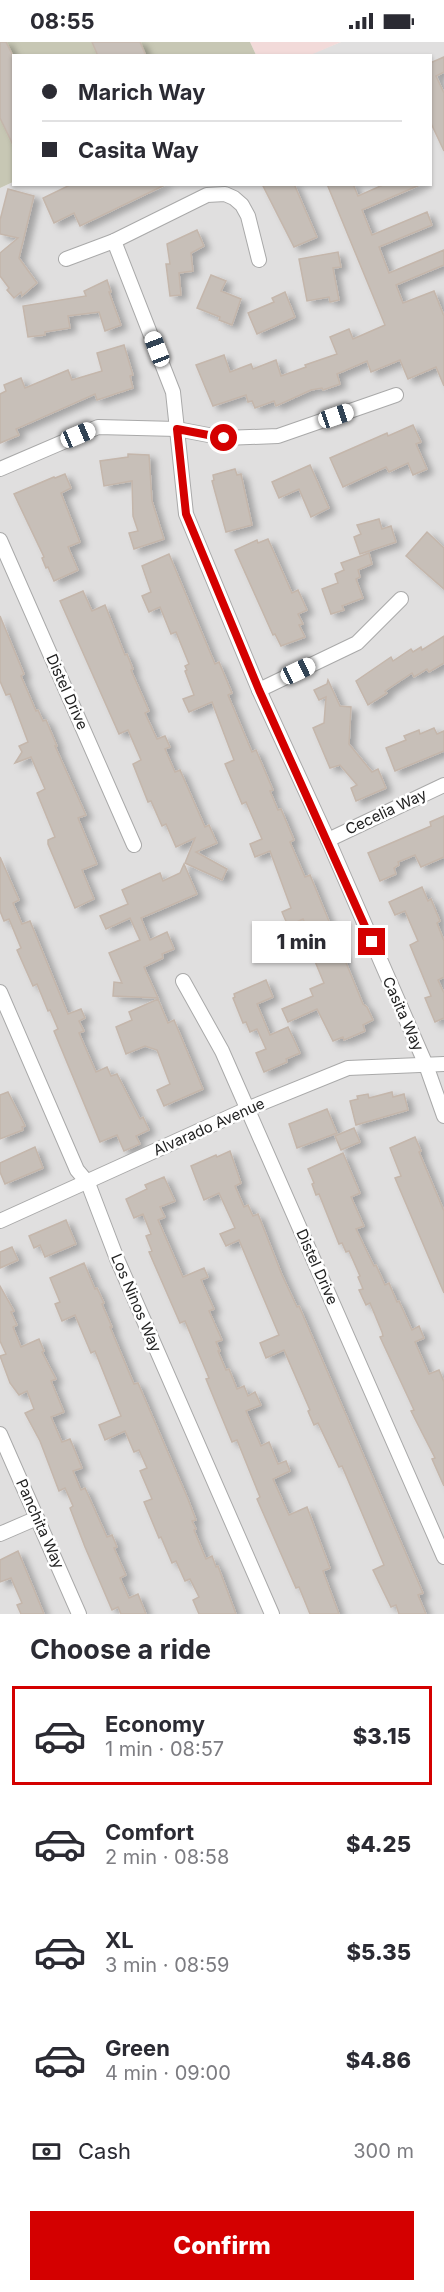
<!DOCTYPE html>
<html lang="en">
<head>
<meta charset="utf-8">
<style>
  body { margin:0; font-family:Inter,sans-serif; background:#f7f7f7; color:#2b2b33; height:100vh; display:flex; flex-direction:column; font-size:22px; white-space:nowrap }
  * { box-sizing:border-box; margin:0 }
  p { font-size:20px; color:#7c7c81 }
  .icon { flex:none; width:33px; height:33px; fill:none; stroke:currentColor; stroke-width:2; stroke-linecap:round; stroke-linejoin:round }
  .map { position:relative; height:1572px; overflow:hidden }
  .drawer { display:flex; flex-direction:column; background:#fff; flex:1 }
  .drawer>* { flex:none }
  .hud { position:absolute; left:12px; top:12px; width:420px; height:132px; border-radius:0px; box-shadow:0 2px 4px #0004; display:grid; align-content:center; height:132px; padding:0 30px; background:#fff }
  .end { position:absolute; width:27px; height:27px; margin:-14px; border:8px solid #d40000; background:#fff; box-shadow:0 0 0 3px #fff }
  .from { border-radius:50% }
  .bubble { position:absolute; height:42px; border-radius:0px; background:#fff; box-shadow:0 2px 4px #0004; font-size:20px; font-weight:800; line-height:42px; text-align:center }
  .car { position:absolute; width:18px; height:36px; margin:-18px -9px; border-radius:8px; box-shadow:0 0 4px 2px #0007; background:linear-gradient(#fff 24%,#345 0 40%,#fff 0 76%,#345 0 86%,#fff 0) }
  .hud b { display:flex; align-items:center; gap:21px; height:57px; font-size:22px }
  .hud b+b { border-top:2px solid #e1e1e2 }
  .hud i { width:15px; height:15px; background:#2b2b33 }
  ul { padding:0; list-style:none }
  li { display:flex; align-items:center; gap:18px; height:99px; margin:0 12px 9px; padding:0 18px; border:3px solid transparent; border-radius:0px }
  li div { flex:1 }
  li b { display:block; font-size:22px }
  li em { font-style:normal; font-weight:800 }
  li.on { border-color:#d40000 }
  li>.icon { width:54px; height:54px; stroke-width:1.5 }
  h2 { padding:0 30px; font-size:27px; line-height:72px }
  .pay { display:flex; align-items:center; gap:15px; height:66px; padding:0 30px; font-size:22px }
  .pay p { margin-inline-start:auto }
  .button { display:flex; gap:12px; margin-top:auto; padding:12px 30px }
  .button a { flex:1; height:69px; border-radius:0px; background:#d40000; color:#fff; font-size:24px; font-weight:800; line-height:69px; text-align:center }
  .status { display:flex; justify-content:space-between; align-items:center; height:42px; padding:0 30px; background:#fff; direction:ltr }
  .status svg { height:16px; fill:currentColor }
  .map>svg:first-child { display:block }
</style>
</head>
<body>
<div class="status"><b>08:55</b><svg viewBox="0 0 49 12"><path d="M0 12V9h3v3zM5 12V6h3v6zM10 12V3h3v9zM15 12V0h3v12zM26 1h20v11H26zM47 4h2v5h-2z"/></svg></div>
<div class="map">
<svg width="444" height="1572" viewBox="0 0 444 1572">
  <defs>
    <filter id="shadow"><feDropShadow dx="6" dy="4" stdDeviation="3" flood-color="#0004"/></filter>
  </defs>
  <rect width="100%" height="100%" fill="#f2efe9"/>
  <!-- residential -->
  <polygon fill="#e0dfdf" points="341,0 444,0 444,1572 0,1572 0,146 13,140 14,142 430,142 430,14 308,13"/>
  <!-- commercial -->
  <polygon fill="#f2dad9" points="250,0 341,0 308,14 256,13"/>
  <!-- construction -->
  <polygon fill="#c7c7b4" points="0,0 250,0 256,13 14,14 13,140 0,146"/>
  <!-- building -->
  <g fill="#c7bfb8" stroke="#c4b6ab" stroke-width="1.5" filter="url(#shadow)">
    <polygon points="0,0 6,0 14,16 14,105 0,76"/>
    <polygon points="92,0 140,0 146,14 98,14"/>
    <polygon points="444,15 444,30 436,34 444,51 444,109 430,79 430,21"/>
    <polygon points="72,142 167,142 80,184 74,171 54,181 43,156"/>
    <polygon points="262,142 294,142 317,195 294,205"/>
    <polygon points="327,142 353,142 358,154 385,142 422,142 362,168 372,193 427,170 432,183 379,205 389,231 444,208 444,223 396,243 403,261 434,249 444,274 444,344 436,325 408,337 400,318 371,330 367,319 337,332 340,342 323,348 322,346 311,348 276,364 274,359 255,366 252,359 248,360 246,353 213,364 196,323 224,313 230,330 251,322 253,327 276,318 281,334 306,325 305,323 337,312 330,295 349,287 353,297 385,283"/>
    <polygon points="8,147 34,154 19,216 37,241 22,254 21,250 14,256 7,248 9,246 0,234 0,211 18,196 0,192 0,178"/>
    <polygon points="197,188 204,204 191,211 193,229 179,231 181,253 170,254 166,222 170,222 167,202"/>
    <polygon points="338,210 341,225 333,226 339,258 330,260 329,255 307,259 299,217"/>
    <polygon points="211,233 226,239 221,249 241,257 232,283 219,278 220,275 197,266"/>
    <polygon points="107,238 111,250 109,250 121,283 105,289 99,270 68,274 70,286 45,290 45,293 28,295 23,264 86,254 84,249"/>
    <polygon points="285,250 295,275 257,292 248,271 274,260 272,256"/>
    <polygon points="124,303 133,333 130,334 133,346 97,358 95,352 16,387 19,393 0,401 0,352 6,349 4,343 21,336 25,346 68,328 72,338 102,329 97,311"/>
    <polygon points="413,383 421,400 416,402 427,427 413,433 408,421 389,430 386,425 343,445 330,416 387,391 388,394"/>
    <polygon points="128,412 149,413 152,459 164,497 134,507 129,491 138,489 133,474 132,439 104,444 100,419 128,415"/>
    <polygon points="310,423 329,466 311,475 299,447 279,456 272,440"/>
    <polygon points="235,427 237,433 241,432 252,483 226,490 212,439 214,438 213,433"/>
    <polygon points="65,432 71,446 61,451 80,500 68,505 78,528 54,539 48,525 46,526 42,516 44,515 14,452 54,435 55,436"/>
    <polygon points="379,477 382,487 391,484 396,500 360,512 354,495 361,492 357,483"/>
    <polygon points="427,490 444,506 444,547 406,514"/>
    <polygon points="268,497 292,551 298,548 307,568 298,572 303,582 299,583 305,595 281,604 275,592 273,593 235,508 257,498 258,501"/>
    <polygon points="369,511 372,522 358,528 360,535 356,537 363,556 342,564 344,568 331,572 322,547 338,541 335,532 344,528 341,521"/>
    <polygon points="169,512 215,622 219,620 232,651 228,653 252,710 256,708 273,748 270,749 278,768 281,767 294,798 290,800 305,835 310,833 363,962 367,965 373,978 363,983 365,989 344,998 343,995 333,999 317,967 288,980 282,967 313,954 310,947 324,941 314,917 320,915 303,877 288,884 282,870 291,866 270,809 255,815 250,802 262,797 246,760 242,762 225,722 234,718 212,660 189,670 183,657 194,653 185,629 187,628 185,624 189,622 176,590 171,592 160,565 149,570 142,554 151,550 142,524"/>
    <polygon points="83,549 92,569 105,563 125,613 127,612 133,627 131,628 149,669 145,671 157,697 165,694 170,705 165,707 175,730 180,728 205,785 209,783 217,801 196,810 227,827 222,838 185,821 195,796 176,805 166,782 162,784 151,759 148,760 133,722 141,718 128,688 119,692 60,559"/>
    <polygon points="0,574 24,632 21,634 36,669 38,668 43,679 46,678 57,704 55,704 86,773 78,776 97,822 82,828 94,857 75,866 48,802 48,798 55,795 37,751 45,747 31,715 15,721 22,710 19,704 28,700 10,652 6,653 0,639"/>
    <polygon points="444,594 444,621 429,630 427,627 414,635 412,631 385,649 387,651 368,663 356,639 391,615 393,619 411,607 413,610 421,605 422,608"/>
    <polygon points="328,638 340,664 351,665 349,702 372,730 378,727 386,746 356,759 351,746 357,743 340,723 330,726 313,686 324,681 326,655 319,658 314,648 327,642"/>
    <polygon points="434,686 437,692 444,689 444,709 395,729 386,706 406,698 404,694 419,688 420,692"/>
    <polygon points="444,774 444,815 421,825 415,813 398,820 399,823 394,826 396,832 380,839 368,811 431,784 430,780"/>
    <polygon points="0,815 19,858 13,861 22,882 30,879 68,972 81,967 85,976 79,979 84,989 79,991 96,1030 107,1025 111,1034 117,1032 140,1077 143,1075 149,1088 136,1094 140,1102 124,1109 117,1093 100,1100 54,989 58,987 50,968 48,969 37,942 33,944 17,908 21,906 9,877 4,879 0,869"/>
    <polygon points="184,822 197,852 141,876 150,898 167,890 174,907 162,912 163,916 144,925 158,956 113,954 114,940 122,941 109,911 140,898 130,876 106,887 100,874 128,862 122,848 160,831 163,839 180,831"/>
    <polygon points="422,845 428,859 431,857 440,879 437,881 444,899 444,935 438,938 444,951 444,976 435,980 425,956 431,954 410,903 418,899 405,869 395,873 389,860"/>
    <polygon points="266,938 273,955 257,962 270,993 288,985 300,1011 286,1017 287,1020 264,1030 256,1011 266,1007 257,987 250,990 246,980 243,981 233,956 235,955 234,952"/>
    <polygon points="158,957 168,981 174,978 203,1047 164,1064 157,1048 170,1042 157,1008 145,1004 126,1012 116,985 132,978 129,970"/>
    <polygon points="8,1050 25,1084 22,1085 23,1088 0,1097 0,1053"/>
    <polygon points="392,1050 393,1055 404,1052 408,1068 356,1083 350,1059 358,1057 357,1054 368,1052 369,1056"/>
    <polygon points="327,1067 337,1091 297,1106 289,1082"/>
    <polygon points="354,1086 360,1100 341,1108 335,1094"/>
    <polygon points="415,1095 421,1109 419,1110 444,1169 444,1251 395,1136 401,1134 390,1106"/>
    <polygon points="35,1105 43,1126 5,1142 0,1130 0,1121"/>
    <polygon points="230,1109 241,1141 235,1144 244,1165 248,1163 253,1174 258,1172 282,1233 297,1265 299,1264 423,1551 418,1553 426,1572 399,1572 396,1563 391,1565 373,1528 384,1523 342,1424 339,1425 318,1381 314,1383 308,1369 310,1368 284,1308 266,1316 260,1301 279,1293 239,1198 226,1204 220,1192 235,1186 219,1151 204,1158 191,1124 216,1113 217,1115"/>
    <polygon points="343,1111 360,1151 351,1155 364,1184 356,1187 374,1224 376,1223 385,1243 389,1241 397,1260 399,1259 412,1288 419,1284 424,1296 415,1300 429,1332 439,1328 444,1340 444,1444 432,1417 435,1416 411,1369 414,1368 380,1295 383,1294 382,1290 370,1261 366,1263 359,1248 363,1247 358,1235 360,1234 349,1209 346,1210 342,1201 339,1202 319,1152 316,1153 312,1142 314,1141 308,1127"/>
    <polygon points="164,1135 175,1159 160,1165 165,1175 158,1178 183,1235 204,1226 208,1235 201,1238 214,1267 209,1269 222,1298 216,1300 220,1309 218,1309 226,1328 229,1327 237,1347 244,1344 248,1354 255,1350 261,1363 246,1369 261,1404 269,1400 278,1422 286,1419 290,1429 273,1437 289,1473 307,1465 330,1526 323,1529 339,1572 310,1572 299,1545 296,1546 257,1457 260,1455 237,1398 232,1400 206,1337 209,1336 185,1279 180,1281 149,1210 152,1209 146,1194 151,1192 143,1172 134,1176 126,1157 147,1147 145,1143"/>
    <polygon points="66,1178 76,1202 45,1215 40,1203 34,1206 29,1194"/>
    <polygon points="12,1205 18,1218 0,1226 0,1210"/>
    <polygon points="84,1221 95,1247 97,1246 104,1261 102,1262 112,1285 110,1285 134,1342 138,1341 188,1457 196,1478 192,1479 196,1487 194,1488 206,1517 212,1514 216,1525 218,1524 236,1572 199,1572 193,1558 199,1555 190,1537 185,1539 176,1519 172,1521 161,1495 159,1496 144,1460 152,1457 140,1429 147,1426 139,1408 134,1410 125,1389 105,1398 99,1383 121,1374 95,1309 91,1311 75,1273 62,1279 55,1262 60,1260 50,1236"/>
    <polygon points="0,1244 14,1269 11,1270 17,1283 13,1285 21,1305 39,1297 44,1309 42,1310 56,1337 51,1339 64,1370 51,1375 62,1400 70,1397 82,1426 73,1429 81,1448 85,1446 107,1495 112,1493 117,1505 114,1506 126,1533 120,1536 129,1556 138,1552 146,1572 121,1572 118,1565 112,1568 85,1505 70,1466 73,1464 65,1446 59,1449 40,1399 25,1371 34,1367 27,1349 19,1353 10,1341 0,1314 6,1312 0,1299"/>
    <polygon points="18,1509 33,1545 44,1572 21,1572 17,1563 22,1561 11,1536 0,1540 0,1518"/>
  </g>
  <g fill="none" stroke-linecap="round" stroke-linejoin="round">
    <defs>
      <g id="minor">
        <polyline points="114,199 173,350 186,472 259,648 328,798 426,1023 444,1074"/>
        <polyline points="66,217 114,199 207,153 225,152 234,156 242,163 248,174 259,218"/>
        <polyline points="0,427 98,385 177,387 224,396 278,394 396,353"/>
        <polyline points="0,498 134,803"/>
        <polyline points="259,648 357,601 401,557"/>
        <polyline points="328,798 444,743"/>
        <polyline points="183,939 222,1009 444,1515"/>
        <polyline points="0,950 77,1128 88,1141 117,1217 272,1572"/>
        <polyline points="0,1179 247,1067 348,1026 444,1022"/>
        <polyline points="0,1392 79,1572"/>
        <polyline points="0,1492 37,1476"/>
      </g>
    </defs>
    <!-- minor casing -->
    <use href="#minor" stroke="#a9a9a9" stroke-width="16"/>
    <!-- minor -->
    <use href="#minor" stroke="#fff" stroke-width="14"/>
  </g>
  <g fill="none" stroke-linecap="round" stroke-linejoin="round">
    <!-- route -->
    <polyline stroke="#d40000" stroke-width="8" points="224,396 177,387 186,472 259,648 372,900"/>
  </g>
  <g text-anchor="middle" stroke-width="5" stroke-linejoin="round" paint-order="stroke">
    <!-- street labels -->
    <g font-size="15" fill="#222" stroke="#fff">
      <text transform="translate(67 650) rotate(66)" y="5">Distel Drive</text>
      <text transform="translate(386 770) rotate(-25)" y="5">Cecelia Way</text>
      <text transform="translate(403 972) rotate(66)" y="5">Casita Way</text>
      <text transform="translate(209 1085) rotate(-24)" y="5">Alvarado Avenue</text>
      <text transform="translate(317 1225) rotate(66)" y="5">Distel Drive</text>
      <text transform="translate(136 1261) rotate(67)" y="5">Los Ninos Way</text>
      <text transform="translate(40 1482) rotate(66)" y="5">Panchita Way</text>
    </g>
  </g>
</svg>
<i class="end from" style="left:224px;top:396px"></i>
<i class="end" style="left:372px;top:900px"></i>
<div class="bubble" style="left:252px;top:879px;width:99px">1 min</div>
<i class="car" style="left:157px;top:307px;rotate:339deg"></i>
<i class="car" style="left:336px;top:374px;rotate:71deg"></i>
<i class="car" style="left:78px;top:393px;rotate:67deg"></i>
<i class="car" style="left:298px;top:629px;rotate:65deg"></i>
<div class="hud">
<b><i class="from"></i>Marich Way</b>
<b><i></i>Casita Way</b>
</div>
</div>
<section class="drawer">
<h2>Choose a ride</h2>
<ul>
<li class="on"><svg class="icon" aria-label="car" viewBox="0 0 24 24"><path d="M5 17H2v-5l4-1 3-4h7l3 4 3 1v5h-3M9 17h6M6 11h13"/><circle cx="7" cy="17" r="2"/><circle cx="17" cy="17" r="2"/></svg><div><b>Economy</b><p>1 min · 08:57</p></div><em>$3.15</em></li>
<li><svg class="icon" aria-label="car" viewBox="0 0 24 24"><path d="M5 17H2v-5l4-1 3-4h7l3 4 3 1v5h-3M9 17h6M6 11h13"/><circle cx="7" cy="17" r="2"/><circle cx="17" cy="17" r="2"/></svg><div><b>Comfort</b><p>2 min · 08:58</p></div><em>$4.25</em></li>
<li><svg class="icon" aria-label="car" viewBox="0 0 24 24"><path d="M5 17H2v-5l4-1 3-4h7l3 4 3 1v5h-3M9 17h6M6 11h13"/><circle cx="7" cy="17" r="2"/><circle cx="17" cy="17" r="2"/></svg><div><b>XL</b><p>3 min · 08:59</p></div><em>$5.35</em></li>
<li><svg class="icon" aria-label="car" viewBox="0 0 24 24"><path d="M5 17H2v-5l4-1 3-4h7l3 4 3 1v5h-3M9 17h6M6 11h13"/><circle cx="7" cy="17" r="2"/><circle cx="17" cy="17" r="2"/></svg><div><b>Green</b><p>4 min · 09:00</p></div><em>$4.86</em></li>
</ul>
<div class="pay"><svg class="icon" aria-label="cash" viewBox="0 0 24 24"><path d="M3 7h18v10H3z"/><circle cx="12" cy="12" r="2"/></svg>Cash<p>300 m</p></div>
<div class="button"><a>Confirm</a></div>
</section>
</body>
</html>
